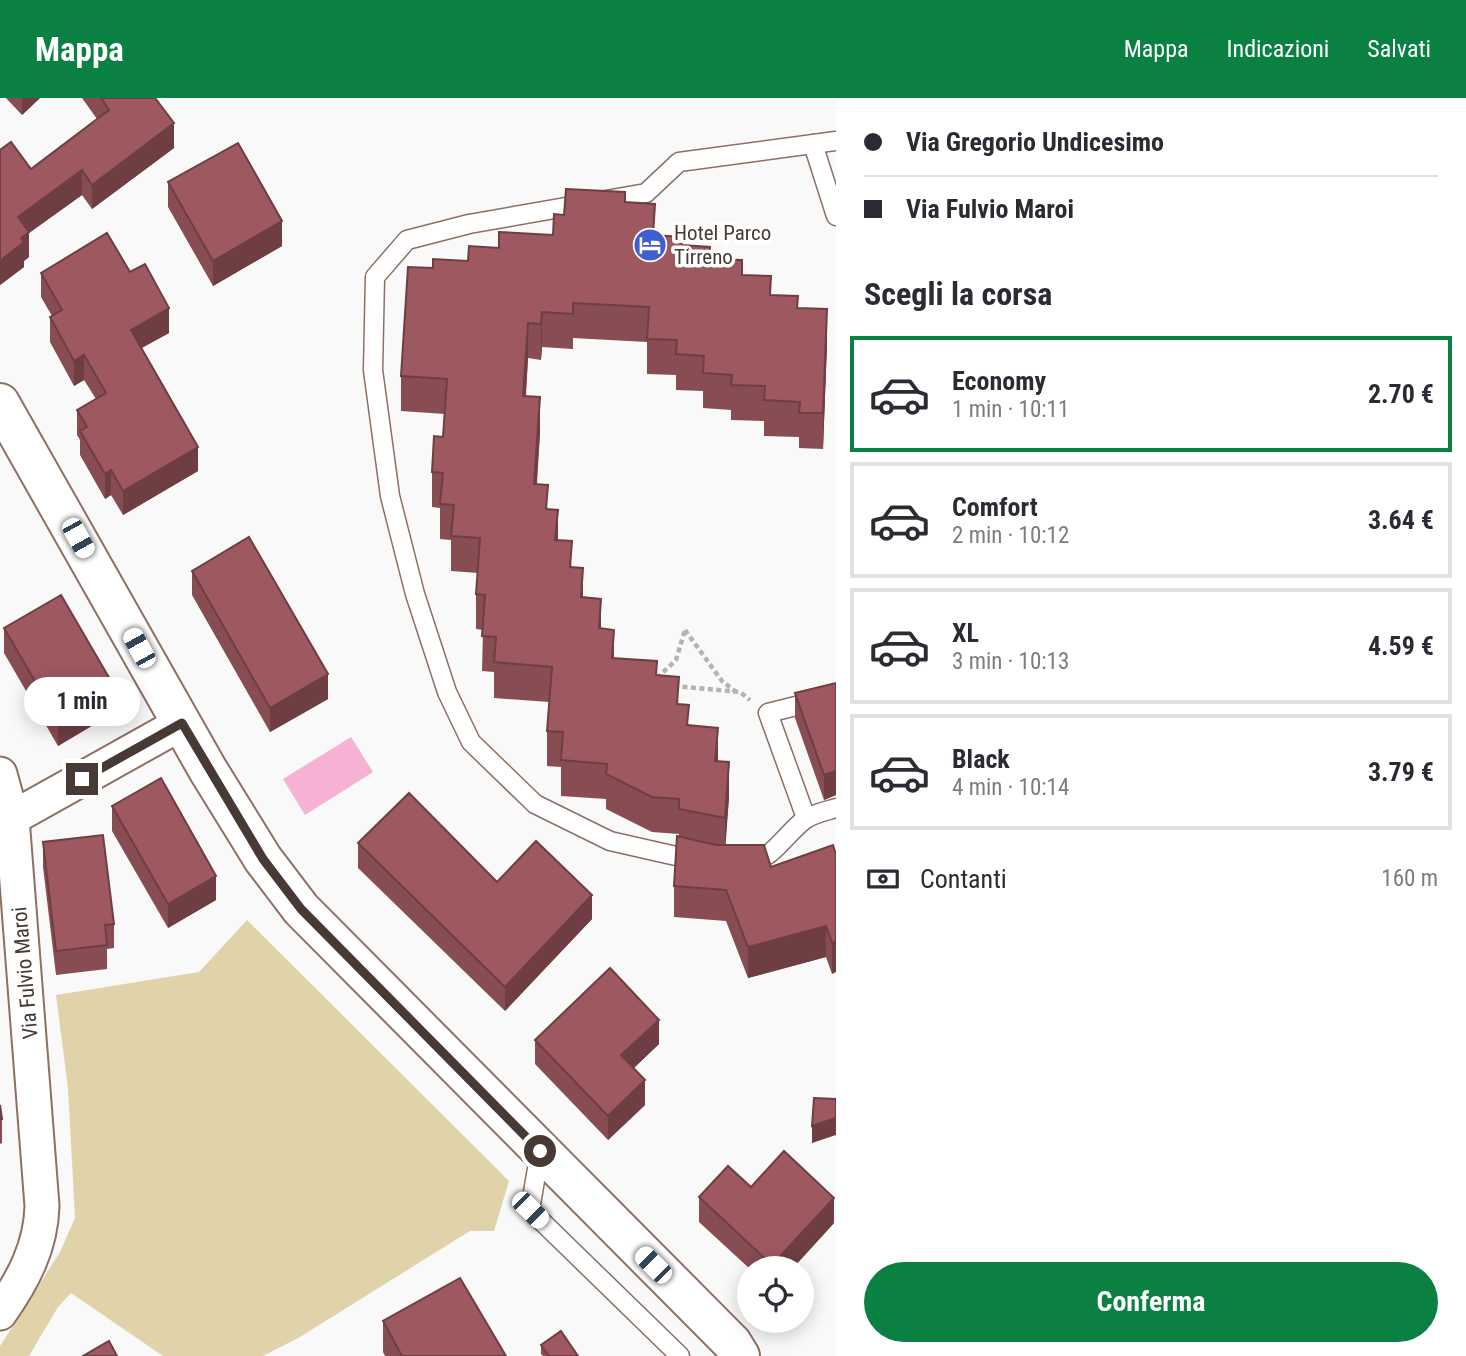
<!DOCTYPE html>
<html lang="it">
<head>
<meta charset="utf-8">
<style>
  body { margin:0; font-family:"Roboto Condensed",sans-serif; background:#f2f2f3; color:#2b2b33; height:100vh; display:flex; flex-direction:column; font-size:26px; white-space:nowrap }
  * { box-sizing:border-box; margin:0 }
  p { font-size:23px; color:#7c7c81 }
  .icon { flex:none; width:38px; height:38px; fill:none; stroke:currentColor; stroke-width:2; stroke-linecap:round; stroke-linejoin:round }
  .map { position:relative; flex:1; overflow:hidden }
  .sheet { display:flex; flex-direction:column; background:#fff; width:630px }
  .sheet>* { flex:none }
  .banner { display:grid; align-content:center; height:154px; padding:0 28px; background:#fff }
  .controls { position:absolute; left:737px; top:1158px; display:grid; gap:14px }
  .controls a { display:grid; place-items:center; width:77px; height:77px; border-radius:50%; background:#fff; box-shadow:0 4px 18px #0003; font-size:35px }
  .end { position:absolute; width:32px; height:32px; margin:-16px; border:9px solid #473934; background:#fff; box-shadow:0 0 0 4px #fff }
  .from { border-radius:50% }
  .bubble { position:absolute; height:49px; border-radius:24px; background:#fff; box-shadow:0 4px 18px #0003; font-size:23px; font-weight:700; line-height:49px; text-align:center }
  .car { position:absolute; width:21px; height:42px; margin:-21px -10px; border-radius:9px; box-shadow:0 0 5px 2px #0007; background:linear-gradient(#fff 24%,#345 0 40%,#fff 0 76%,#345 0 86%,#fff 0) }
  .banner b { display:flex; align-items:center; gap:24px; height:66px; font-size:26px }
  .banner b+b { border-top:2px solid #e1e1e2 }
  .banner i { width:18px; height:18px; background:#2b2b33 }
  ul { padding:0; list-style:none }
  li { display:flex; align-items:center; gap:21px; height:116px; margin:0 14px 10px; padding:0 14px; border:4px solid #e1e1e2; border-radius:0px }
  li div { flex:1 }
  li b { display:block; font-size:26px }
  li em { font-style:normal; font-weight:700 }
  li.current { border-color:#0b8043 }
  li>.icon { width:63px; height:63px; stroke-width:1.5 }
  h2 { padding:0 28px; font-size:32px; line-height:84px }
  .pay { display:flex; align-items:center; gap:18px; height:77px; padding:0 28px; font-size:26px }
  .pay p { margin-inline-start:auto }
  .primary-button { display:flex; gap:14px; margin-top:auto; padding:14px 28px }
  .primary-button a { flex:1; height:80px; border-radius:42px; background:#0b8043; color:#fff; font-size:28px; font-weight:700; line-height:80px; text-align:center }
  header { display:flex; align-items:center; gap:42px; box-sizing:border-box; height:98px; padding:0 35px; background:#0b8043; color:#fff }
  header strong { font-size:33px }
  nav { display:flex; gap:38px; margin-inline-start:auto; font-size:24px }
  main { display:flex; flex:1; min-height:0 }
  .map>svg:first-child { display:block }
</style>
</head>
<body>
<header>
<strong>Mappa</strong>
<nav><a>Mappa</a><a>Indicazioni</a><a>Salvati</a></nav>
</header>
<main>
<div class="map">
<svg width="836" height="1258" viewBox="0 0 836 1258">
  <rect width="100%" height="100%" fill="#f9f9f9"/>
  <!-- green -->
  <polygon fill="#e1d3a9" points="247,822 509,1083 494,1133 470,1133 300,1239 263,1258 163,1258 71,1195 58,1209 29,1258 0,1258 0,1248 60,1154 75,1120 68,990 56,897 199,874"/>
  <!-- water -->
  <polygon fill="#f6b1d4" points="351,639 373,674 305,717 283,681"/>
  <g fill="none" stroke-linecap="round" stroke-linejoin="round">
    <defs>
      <g id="lane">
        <polyline points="813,46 836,118"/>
        <polyline points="806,720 768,615 836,598"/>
        <polyline points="698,763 610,743 535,706 471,644 447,594 415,496 390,398 373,272 375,179 407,142 469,126 646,95 679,64 836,43"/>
        <path d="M 747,766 C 774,760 783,739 804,722 C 812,716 826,713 836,710"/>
        <polyline points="540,1053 530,1112 680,1258"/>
      </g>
      <g id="street">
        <polyline points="0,676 12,720"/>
        <path d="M 0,1215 C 23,1182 41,1149 42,1108 L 12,720 L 182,625"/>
      </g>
      <polyline id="secondary" points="0,305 208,672 263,761 301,811 732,1245 740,1258"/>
    </defs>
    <!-- lane casing -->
    <use href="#lane" stroke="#8e6f63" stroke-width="21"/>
    <!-- street casing -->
    <use href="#street" stroke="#8e6f63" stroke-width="37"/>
    <!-- secondary casing -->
    <use href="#secondary" stroke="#8e6f63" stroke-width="42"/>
    <!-- path -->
    <g stroke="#b7b1b0" stroke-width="4.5" stroke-dasharray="5 3.5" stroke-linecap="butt">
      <polyline points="685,532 722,583 735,593"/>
      <polyline points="657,580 676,562 685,532"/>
      <polyline points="674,588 740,594 750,602"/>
    </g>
    <!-- lane -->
    <use href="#lane" stroke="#fff" stroke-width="18"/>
    <!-- street -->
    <use href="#street" stroke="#fff" stroke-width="33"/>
    <!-- secondary -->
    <use href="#secondary" stroke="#fff" stroke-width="38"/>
  </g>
  <!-- wall -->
  <g fill="#884c53">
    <polygon points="6,0 40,0 22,17"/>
    <polygon points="82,0 155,0 174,50 92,111 82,97 29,135 29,159 24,163 24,169 0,187 31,71 97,21"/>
    <polygon points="168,84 282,148 213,188 168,109"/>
    <polygon points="625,104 655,137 682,147 742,177 771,197 798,210 827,246 823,351 799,350 799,339 764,338 764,323 731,322 731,312 703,310 703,293 676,292 676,277 647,276 647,244 573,240 573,251 542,249 541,262 528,260 526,298 540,334 537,386 548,411 558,442 572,469 583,499 601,530 614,560 657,577 679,606 689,627 718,663 729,699 725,747 771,769 833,747 832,876 826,859 748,880 726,823 674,819 674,788 679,736 652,734 606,711 606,701 561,698 561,669 547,668 547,633 549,604 494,600 494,574 482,573 483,532 476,531 476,496 478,475 451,473 451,442 440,441 440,410 432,409 432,374 443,339 445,316 401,313 401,278 433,170 468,163 499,150 553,137 564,117"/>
    <polygon points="130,174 169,235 141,250 198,373 123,417 111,397 105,401 80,357 80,342 77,337 77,312 96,301 84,282 74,288 50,244 50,219 52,218 41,199 41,175"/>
    <polygon points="192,473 328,601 270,634 192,497"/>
    <polygon points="4,530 115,614 58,648 4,555"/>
    <polygon points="836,585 836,697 824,702 795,620 795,595"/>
    <polygon points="112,708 216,802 168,830 112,733"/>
    <polygon points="43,744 114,826 114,850 107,851 107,871 56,877 43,769"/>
    <polygon points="358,745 497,784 592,821 505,913 358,770"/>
    <polygon points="535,942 659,946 634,970 645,1007 608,1042 535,966"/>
    <polygon points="0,1007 2,1021 2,1045 0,1046"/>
    <polygon points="751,1089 834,1125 792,1171 750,1171 699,1124 699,1099"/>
    <polygon points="383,1223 506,1258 385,1258 383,1254"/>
    <polygon points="541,1247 578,1258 543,1258 541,1256"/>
  </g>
  <!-- shaded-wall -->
  <g fill="#6f3e43">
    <polygon points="22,0 40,0 22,17"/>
    <polygon points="174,25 174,50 92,111 92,87"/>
    <polygon points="82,72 82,97 29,135 29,159 24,163 24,169 0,187 0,163 18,119"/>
    <polygon points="282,123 282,148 213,188 213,163"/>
    <polygon points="169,210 169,235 131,256 131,232"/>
    <polygon points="827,211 827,246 823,351 823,315"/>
    <polygon points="542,214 542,249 541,262 541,226"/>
    <polygon points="528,225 528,260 523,333 523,298"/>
    <polygon points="84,257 84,282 74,288 74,263"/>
    <polygon points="540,299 540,334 534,421 534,386"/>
    <polygon points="198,349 198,373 123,417 123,393"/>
    <polygon points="111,372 111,397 105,401 105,376"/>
    <polygon points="558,412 558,447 555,442"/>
    <polygon points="583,470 583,505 581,499"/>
    <polygon points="601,501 601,536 599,530"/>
    <polygon points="614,532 614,567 612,560"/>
    <polygon points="328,576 328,601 270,634 270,610"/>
    <polygon points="115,590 115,614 58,648 58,623"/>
    <polygon points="718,630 718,665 715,663"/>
    <polygon points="729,664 729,699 725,755 725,720"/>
    <polygon points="836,673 836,697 824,702 824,677"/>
    <polygon points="216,778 216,802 168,830 168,806"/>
    <polygon points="592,797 592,821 505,913 505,889"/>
    <polygon points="826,828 826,859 748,880 748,849"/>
    <polygon points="836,843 836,874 832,876 832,845"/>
    <polygon points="659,922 659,946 621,982 621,957"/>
    <polygon points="645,982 645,1007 608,1042 608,1018"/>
    <polygon points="836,1020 836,1037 812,1045 812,1028"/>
    <polygon points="834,1100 834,1125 792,1171 772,1171 772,1167"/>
  </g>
  <!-- building -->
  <g fill="#9e5860" stroke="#6f3e43" stroke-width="2">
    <polygon points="101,0 155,0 174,25 92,87 82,72 18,119 29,134 21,140 24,144 0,163 0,52 11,44 31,71 109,12"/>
    <polygon points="238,45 282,123 213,163 168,84"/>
    <polygon points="566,91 625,94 625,104 655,106 653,137 682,139 682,147 710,149 709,161 742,162 742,177 771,178 770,197 798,198 797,210 827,211 823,315 799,315 800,304 764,302 765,288 731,287 732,277 703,275 704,258 676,256 677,242 647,241 649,209 573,205 573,216 542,214 541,226 528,225 523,298 540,299 534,386 548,387 546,411 558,412 555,442 572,443 570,469 583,470 581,499 601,501 599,530 614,532 612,560 657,563 656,577 679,579 677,606 689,607 687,627 718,630 715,663 729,664 725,720 679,711 679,701 652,699 606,676 607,666 561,662 563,634 547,633 552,569 494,564 496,539 482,538 485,497 476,496 480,440 451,438 454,407 440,406 443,375 432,374 434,338 443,339 447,281 401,278 408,169 433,170 433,161 468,163 469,148 499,150 499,134 553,137 554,116 564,117"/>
    <polygon points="107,135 130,174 145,166 169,210 131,232 198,349 123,393 111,372 105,376 80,333 87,329 77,312 106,295 84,257 74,263 50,219 62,212 41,175"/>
    <polygon points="249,439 328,576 270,610 192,473"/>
    <polygon points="61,497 115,590 58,623 4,530"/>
    <polygon points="836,585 836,673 824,677 795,595"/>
    <polygon points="161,680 216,778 168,806 112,708"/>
    <polygon points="409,695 497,784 536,743 592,797 505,889 358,745"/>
    <polygon points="103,737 114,826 105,827 107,847 56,853 43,744"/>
    <polygon points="677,738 716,747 764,747 771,769 833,747 836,757 836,843 832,845 826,828 748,849 726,792 674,788"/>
    <polygon points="610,870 659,922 621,957 645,982 608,1018 535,942"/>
    <polygon points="814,1000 836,1001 836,1020 812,1028"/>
    <polygon points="0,1007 2,1021 0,1021"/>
    <polygon points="784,1053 834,1100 772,1167 699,1099 728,1068 751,1089"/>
    <polygon points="460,1180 506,1258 402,1258 383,1223"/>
    <polygon points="561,1233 578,1258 549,1258 541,1247"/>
    <polygon points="109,1243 117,1258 83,1258"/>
  </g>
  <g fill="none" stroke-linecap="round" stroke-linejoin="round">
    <!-- route -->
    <polyline stroke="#473934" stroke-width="9" points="82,681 182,625 263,761 301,811 540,1053"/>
  </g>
  <!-- icons -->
  <defs>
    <symbol id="hotel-disc" viewBox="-11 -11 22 22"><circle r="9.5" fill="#415ed1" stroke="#fff"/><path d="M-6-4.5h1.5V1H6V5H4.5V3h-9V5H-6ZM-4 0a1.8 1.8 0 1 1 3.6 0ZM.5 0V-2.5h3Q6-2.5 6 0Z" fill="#fff"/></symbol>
  </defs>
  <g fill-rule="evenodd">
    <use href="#hotel-disc" x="631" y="128" width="38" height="38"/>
  </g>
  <g text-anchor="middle" stroke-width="7" stroke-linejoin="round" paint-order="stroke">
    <!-- poi labels -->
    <g font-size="21" fill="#473934" stroke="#fff" text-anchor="start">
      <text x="674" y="142">Hotel Parco<tspan x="674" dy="24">Tirreno</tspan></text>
    </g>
    <!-- street labels -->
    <g font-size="21" fill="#473934" stroke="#fff">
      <text transform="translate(25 875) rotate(-95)" y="7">Via Fulvio Maroi</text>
    </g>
  </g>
</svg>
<div class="controls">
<a><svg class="icon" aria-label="locate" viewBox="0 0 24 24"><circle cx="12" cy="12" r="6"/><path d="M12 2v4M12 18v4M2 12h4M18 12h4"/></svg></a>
</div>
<i class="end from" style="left:540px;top:1053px"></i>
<i class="end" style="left:82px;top:681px"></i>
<div class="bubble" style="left:24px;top:579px;width:116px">1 min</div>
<i class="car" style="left:78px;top:440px;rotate:151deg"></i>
<i class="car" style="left:139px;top:550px;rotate:331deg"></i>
<i class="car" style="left:530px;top:1112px;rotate:135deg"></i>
<i class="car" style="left:653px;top:1167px;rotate:315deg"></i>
</div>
<section class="sheet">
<div class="banner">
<b><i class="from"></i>Via Gregorio Undicesimo</b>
<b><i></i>Via Fulvio Maroi</b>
</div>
<h2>Scegli la corsa</h2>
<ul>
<li class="current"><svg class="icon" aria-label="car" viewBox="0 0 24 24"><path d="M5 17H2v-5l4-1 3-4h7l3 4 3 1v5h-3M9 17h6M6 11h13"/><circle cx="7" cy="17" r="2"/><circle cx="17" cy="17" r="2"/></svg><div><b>Economy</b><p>1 min · 10:11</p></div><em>2.70 €</em></li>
<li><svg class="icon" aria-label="car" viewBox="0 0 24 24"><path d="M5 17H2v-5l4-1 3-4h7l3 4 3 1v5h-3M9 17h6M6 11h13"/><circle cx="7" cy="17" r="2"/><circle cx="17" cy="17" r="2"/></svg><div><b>Comfort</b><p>2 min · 10:12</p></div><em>3.64 €</em></li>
<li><svg class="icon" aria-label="car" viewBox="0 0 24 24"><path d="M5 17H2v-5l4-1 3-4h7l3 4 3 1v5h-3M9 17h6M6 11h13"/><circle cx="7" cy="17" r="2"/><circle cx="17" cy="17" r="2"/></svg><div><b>XL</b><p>3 min · 10:13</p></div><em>4.59 €</em></li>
<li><svg class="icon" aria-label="car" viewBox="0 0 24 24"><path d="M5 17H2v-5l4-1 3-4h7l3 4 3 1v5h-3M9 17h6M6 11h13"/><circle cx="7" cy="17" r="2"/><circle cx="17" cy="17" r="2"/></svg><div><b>Black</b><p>4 min · 10:14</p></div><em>3.79 €</em></li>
</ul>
<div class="pay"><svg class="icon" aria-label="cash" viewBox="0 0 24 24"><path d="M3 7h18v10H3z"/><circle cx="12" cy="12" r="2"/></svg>Contanti<p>160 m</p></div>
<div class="primary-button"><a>Conferma</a></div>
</section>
</main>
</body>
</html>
